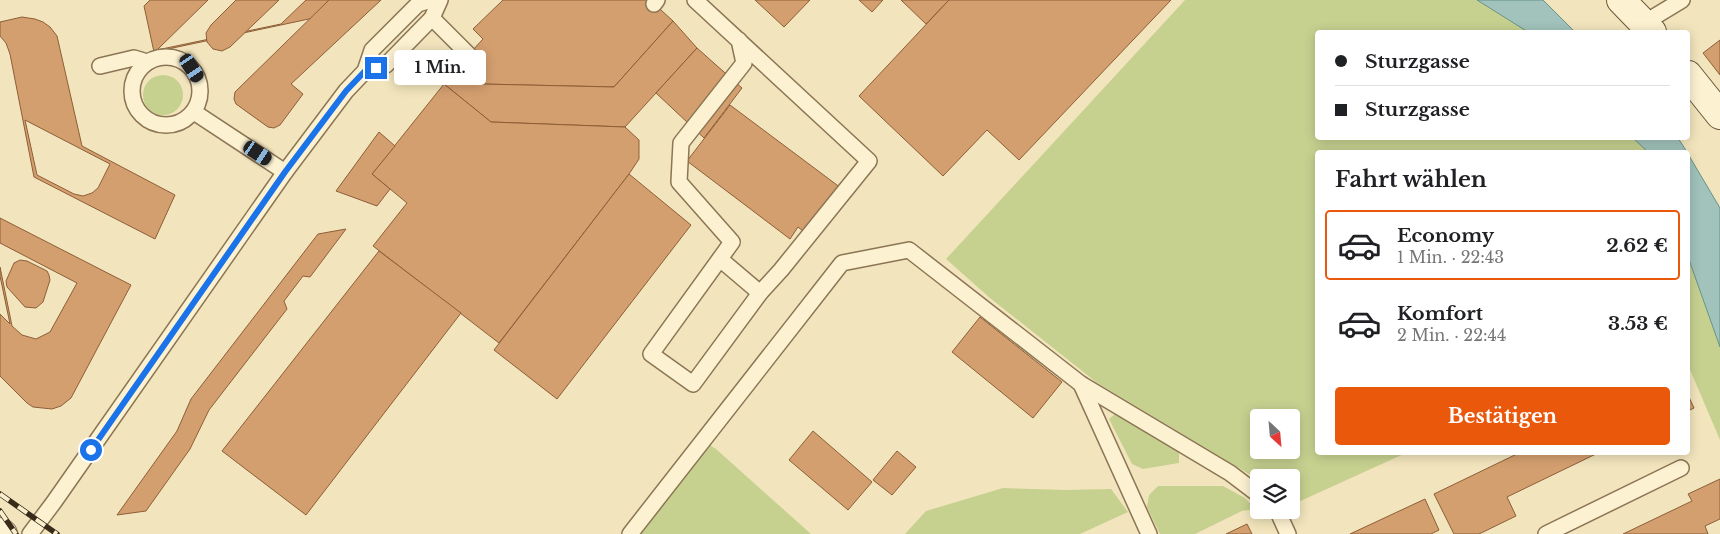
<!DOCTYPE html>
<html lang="de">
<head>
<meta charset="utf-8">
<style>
  body { margin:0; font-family:"Libre Baskerville",serif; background:#f6f6f6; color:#202124; height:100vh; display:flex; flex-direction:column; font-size:19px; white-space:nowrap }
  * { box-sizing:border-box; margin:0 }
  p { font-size:16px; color:#757577 }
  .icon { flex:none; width:28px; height:28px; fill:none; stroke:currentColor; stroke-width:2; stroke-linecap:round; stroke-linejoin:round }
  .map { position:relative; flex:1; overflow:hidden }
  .drawer { position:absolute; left:1315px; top:150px; width:375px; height:305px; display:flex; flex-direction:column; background:#fff; border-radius:5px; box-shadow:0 2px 12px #0003 }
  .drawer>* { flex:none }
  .guide { position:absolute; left:1315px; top:30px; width:375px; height:110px; border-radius:5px; box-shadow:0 2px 12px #0003; display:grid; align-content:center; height:110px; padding:0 20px; background:#fff }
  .needle { width:32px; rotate:154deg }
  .buttons { position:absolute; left:1250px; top:409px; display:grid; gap:10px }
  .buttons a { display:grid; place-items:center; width:50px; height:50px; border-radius:5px; background:#fff; box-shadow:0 2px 12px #0003; font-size:25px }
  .end { position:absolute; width:22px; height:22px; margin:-11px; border:6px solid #1a73e8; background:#fff; box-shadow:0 0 0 2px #fff }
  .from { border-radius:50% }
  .bubble { position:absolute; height:35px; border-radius:5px; background:#fff; box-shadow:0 2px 12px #0003; font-size:16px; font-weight:800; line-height:35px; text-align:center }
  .car { position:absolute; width:15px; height:30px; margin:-15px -8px; border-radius:6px; box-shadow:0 0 4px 1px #0007; background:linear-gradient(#222 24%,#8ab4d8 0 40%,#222 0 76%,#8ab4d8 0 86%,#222 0) }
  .guide b { display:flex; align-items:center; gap:18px; height:48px; font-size:19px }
  .guide b+b { border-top:1px solid #e0e0e0 }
  .guide i { width:12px; height:12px; background:#202124 }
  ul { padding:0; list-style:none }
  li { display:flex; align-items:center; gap:15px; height:70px; margin:0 10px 8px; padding:0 10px; border:2px solid transparent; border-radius:5px }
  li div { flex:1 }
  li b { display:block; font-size:19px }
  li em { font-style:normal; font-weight:800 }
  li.active { border-color:#ea580c }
  li>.icon { width:45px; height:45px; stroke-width:1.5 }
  h2 { padding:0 20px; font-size:22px; line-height:60px }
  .action { display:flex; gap:10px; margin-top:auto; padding:10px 20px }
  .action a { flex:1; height:58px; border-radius:5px; background:#ea580c; color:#fff; font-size:20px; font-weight:800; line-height:58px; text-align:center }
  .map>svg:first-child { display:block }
</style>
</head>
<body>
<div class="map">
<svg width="1720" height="534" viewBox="0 0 1720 534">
  <rect width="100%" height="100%" fill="#f2e5bd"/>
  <!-- green -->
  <g fill="#c6d190" fill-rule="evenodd">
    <path d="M 1185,0 L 1477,0 L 1528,32 L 1318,32 L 1318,138 L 1633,138 L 1648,152 L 1318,152 L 1318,452 L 1406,453 L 1296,503 L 1291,500 L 1291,478 L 1259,478 L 1259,480 L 1096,382 L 990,298 L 946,259 ZM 1259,418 L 1291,418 L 1291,450 L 1259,450 Z"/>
    <circle cx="163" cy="95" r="20"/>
    <polygon points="1688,257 1720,347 1720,440 1688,365"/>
    <polygon points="1115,414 1179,452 1179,463 1143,469 1132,464 1109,419"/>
    <polygon points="703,441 716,449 811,534 631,534"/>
    <polygon points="1158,486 1223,486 1245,498 1255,509 1242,511 1195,534 1160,534 1147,507 1149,495"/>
    <polygon points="1003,488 1065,490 1111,489 1128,512 1080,534 905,534 926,511"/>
  </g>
  <!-- water -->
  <g fill="#a1c3bb" stroke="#679289">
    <polygon points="1477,0 1543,0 1575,32 1528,32"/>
    <polygon points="1633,138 1678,138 1687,152 1648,152"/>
    <polygon points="1688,154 1720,208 1720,347 1688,257"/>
  </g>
  <!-- building -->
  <g fill="#d49f6f" stroke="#8d5e37" fill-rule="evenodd">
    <polygon points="150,0 208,0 157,50 281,24 306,0 376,0 370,6 154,52 144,6"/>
    <polygon points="236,0 279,0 230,47 222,51 213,49 207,42 206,33 211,25"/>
    <polygon points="329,0 381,0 291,84 303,94 280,125 274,128 268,127 236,104 234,99 235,92"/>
    <polygon points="503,0 650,0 673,21 614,87 482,84 460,64 483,39 473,29"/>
    <polygon points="755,0 810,0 784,27"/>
    <polygon points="859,0 883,0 872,12"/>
    <polygon points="901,0 949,0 926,24"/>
    <polygon points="949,0 1171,0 1019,160 987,130 943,176 859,96"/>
    <path d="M 22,17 L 35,19 L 43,22 L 50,27 L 57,36 L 82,146 L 175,195 L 155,239 L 34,177 L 10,54 L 6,43 L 0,36 L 0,22 ZM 25,120 L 110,164 L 98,188 L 92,193 L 83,196 L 74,194 L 37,175 Z"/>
    <polygon points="673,21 697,48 625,127 491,122 444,84 448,79 433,67 448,53 482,84 614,87"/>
    <polygon points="1720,40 1720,75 1703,53"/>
    <polygon points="697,48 742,88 704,138 656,93"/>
    <polygon points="444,84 491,122 625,127 639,140 639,159 629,174 499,343 373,246 407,203 372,174"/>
    <polygon points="730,105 849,194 814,240 798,227 790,239 687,161"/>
    <polygon points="379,132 395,146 372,174 390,189 377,206 336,191"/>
    <polygon points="629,174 691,225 557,399 494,350"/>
    <polygon points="0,218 131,285 71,398 61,406 52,409 33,407 27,403 0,376 0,314 10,324 0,276 0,267 12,326 22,335 36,339 50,332 77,283 0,243"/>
    <polygon points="346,229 310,277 303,276 284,301 287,309 209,410 190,449 146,511 117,515 177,431 191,399 318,234"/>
    <polygon points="379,251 461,313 306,515 222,451"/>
    <polygon points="20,260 27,261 47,271 49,275 50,280 43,302 36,308 25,307 7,287 6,281 14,263"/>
    <polygon points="980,317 1062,382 1033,418 952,352"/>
    <polygon points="1688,395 1694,408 1688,411"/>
    <polygon points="813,431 872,482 848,510 789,460"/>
    <polygon points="897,451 916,467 892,495 873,480"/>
    <polygon points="1521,452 1600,452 1507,497 1516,516 1479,534 1454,534 1434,494"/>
    <polygon points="1720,479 1720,519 1705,526 1708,534 1623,534 1692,501 1688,494"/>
    <polygon points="1425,499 1439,530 1431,534 1350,534"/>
    <polygon points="1247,524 1252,534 1226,534"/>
  </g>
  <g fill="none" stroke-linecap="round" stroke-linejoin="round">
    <defs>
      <g id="lane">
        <polyline points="695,0 869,161 781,270 760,293 693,384 651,354 732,242 679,182 681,143 744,63 739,40"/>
        <polyline points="654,4 657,0"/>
        <polyline points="432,18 469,55"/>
        <polyline points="1644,23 1682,0"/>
        <circle cx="166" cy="91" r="34"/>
        <polyline points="100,66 134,58 147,62"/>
        <polyline points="365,71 386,65 432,18 440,0"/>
        <polyline points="194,112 285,172"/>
        <polyline points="720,259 760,293"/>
        <polyline points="1081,384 1149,534"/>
        <polyline points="1277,510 1288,534"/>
        <polyline points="30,534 54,502 285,172 346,91 365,71 372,50 418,4 431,0"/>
        <polyline points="630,534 842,263 909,250 1081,384 1230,473 1259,495"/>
        <polyline points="1546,534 1681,468"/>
      </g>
      <polyline id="street" points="0,532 3,534"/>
      <g id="secondary">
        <polyline points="1621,0 1652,32"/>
        <polyline points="1688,75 1720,115"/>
      </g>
    </defs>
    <!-- lane casing -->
    <use href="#lane" stroke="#8c7554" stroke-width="18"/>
    <!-- street casing -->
    <use href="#street" stroke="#8c7554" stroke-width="30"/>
    <!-- secondary casing -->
    <use href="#secondary" stroke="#6d5638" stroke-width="30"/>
    <!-- lane -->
    <use href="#lane" stroke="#fcf2d1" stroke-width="15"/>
    <!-- street -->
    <use href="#street" stroke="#fcf2d1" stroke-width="28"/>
    <!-- secondary -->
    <use href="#secondary" stroke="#fcf2d1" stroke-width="28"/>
    <defs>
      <g id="rail">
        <polyline points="0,494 57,534"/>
        <polyline points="0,511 16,534"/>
      </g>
    </defs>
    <!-- rail casing -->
    <use href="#rail" stroke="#392b1a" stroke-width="5.5"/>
    <!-- rail -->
    <use href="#rail" stroke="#f9efcd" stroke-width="4" stroke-dasharray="11" stroke-linecap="butt"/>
  </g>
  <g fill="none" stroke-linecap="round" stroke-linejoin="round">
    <!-- route -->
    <polyline stroke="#1a73e8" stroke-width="6" points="91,450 285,172 346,91 365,71 376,68"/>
  </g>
</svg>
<div class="buttons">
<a><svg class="needle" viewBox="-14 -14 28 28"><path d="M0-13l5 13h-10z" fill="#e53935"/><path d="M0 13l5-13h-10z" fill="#757577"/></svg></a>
<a><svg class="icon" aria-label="layers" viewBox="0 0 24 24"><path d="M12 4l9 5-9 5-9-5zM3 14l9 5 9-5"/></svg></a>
</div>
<i class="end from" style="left:91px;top:450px"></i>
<i class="end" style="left:376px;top:68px"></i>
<div class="bubble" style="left:394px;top:50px;width:92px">1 Min.</div>
<i class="car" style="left:192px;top:68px;rotate:147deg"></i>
<i class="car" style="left:258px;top:153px;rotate:124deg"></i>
<div class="guide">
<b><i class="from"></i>Sturzgasse</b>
<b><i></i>Sturzgasse</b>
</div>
<section class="drawer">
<h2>Fahrt wählen</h2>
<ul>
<li class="active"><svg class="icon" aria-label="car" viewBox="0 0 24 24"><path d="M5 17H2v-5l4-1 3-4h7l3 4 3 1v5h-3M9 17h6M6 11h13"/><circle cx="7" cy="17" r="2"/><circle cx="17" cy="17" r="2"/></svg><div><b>Economy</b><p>1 Min. · 22:43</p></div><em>2.62 €</em></li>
<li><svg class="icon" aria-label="car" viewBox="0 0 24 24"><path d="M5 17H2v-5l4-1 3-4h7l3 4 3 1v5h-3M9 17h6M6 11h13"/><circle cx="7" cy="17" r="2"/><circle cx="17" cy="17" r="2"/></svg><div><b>Komfort</b><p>2 Min. · 22:44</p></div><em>3.53 €</em></li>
</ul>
<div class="action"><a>Bestätigen</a></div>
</section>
</div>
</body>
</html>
